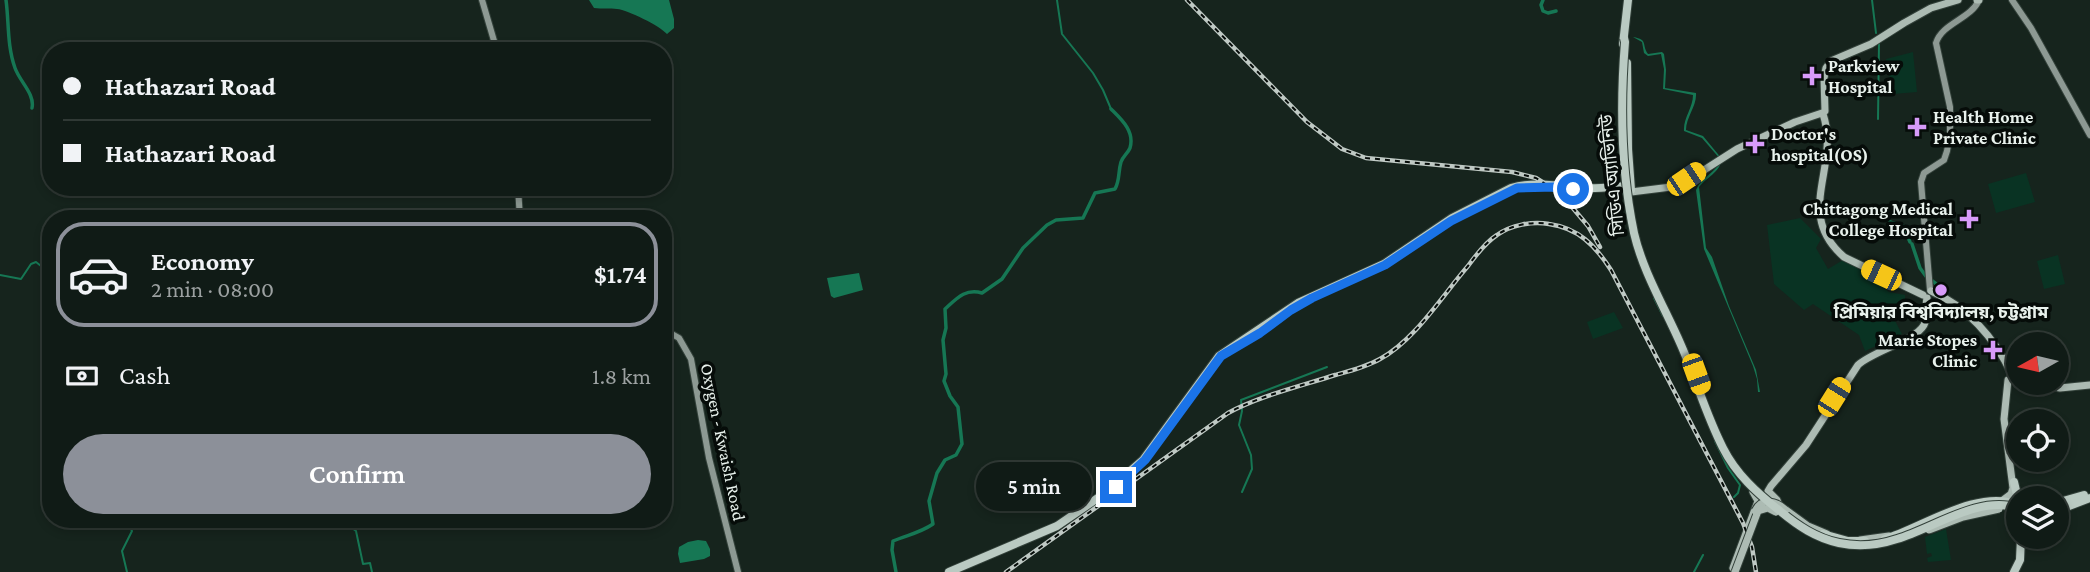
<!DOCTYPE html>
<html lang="en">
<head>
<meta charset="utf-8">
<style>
  body { margin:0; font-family:"Crimson Pro","Noto Sans Bengali",serif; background:#19241f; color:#f1f3f6; height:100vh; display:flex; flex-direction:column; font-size:26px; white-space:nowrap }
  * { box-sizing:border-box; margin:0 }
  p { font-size:23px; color:#9ca1a1 }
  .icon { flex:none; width:38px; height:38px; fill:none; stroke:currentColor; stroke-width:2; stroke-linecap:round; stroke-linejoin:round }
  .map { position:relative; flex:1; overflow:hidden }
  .drawer { position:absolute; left:42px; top:210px; width:630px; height:318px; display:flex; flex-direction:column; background:#101b16; border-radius:28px; box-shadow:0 4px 10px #0003,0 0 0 2px #303935 }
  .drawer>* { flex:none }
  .guide { position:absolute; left:42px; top:42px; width:630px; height:154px; border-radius:28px; box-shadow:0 4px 10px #0003,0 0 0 2px #303935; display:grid; align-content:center; height:154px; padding:0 21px; background:#101b16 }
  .needle { width:46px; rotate:262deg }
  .controls { position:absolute; left:2006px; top:332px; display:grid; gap:14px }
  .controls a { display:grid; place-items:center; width:63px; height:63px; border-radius:50%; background:#101b16; box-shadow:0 4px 10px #0003,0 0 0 2px #303935; font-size:35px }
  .end { position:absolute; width:32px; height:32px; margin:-16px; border:9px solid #1a73e8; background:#fff; box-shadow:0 0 0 4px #fff }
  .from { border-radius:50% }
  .bubble { position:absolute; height:49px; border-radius:24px; background:#101b16; box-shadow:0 4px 10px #0003,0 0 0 2px #303935; font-size:23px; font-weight:600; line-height:49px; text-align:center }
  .car { position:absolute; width:21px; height:42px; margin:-21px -10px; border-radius:9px; box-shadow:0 0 5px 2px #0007; background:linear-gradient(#f5c518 24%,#345 0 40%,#f5c518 0 76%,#345 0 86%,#f5c518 0) }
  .guide b { display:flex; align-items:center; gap:24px; height:66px; font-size:26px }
  .guide b+b { border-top:2px solid #303935 }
  .guide i { width:18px; height:18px; background:#f1f3f6 }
  ul { padding:12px 0 0; list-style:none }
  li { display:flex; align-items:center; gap:21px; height:105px; margin:0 14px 10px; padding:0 7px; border:4px solid transparent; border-radius:28px }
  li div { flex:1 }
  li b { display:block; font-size:26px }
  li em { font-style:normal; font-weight:600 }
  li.current { border-color:#8c9099 }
  li>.icon { width:63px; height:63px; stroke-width:1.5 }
  .pay { display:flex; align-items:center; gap:18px; height:77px; padding:0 21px; font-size:26px }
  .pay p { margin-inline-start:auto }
  .action { display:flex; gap:14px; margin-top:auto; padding:14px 21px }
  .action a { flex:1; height:80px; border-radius:42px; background:#8c9099; color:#fff; font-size:28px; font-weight:600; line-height:80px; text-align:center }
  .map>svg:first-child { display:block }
</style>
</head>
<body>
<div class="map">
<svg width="2090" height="572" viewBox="0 0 2090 572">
  <rect width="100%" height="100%" fill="#16241d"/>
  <!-- green -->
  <g fill="#093323">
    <polygon points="1913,52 1917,92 1893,94 1886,59"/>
    <polygon points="2026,173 2035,202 1996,213 1988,184"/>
    <polygon points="1800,218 1821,239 1816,248 1828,269 1843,260 1875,278 1881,286 1889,292 1905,295 1905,314 1893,317 1902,334 1865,351 1859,335 1813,304 1804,310 1774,284 1767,225"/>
    <polygon points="2058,255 2065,284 2044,289 2037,261"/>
    <polygon points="1614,312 1623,328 1593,339 1587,322"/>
    <polygon points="1946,529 1951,560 1928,562 1927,558 1932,556 1931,553 1927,554 1925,537"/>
  </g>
  <!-- water -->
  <g fill="#167754">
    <path d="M 589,0 L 669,0 L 674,19 L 674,28 L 667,34 C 660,26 628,10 617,9 C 610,8 602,9 594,8 Z"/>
    <path d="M 1633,37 C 1649,40 1641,44 1648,54 L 1662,52 L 1664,54 L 1666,70 L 1665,88 L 1696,93 C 1697,106 1686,117 1686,130 L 1703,136 L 1722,159 C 1720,172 1707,177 1699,187 L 1706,248 L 1712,257 L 1729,306 L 1756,370 L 1760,392 L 1758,392 L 1757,379 L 1753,366 L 1704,249 L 1696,190 C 1701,177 1716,173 1721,160 L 1702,138 L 1684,131 C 1683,118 1693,108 1693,95 L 1663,89 L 1664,69 L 1661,54 L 1648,56 L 1644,53 L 1642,42 Z"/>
    <polygon points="859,273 863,290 834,298 831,296 827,278"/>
    <polygon points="698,540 706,541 710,549 710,556 704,559 680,563 678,554 679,547 688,542"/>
  </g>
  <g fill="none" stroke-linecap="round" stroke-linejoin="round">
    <!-- stream -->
    <g stroke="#167754" stroke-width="2">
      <polyline points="1057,0 1062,34 1093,73 1103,90 1111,109"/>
      <polyline points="1872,0 1876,33"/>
      <polyline points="1878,119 1879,43"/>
      <polyline points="0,275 21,279 31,264 36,262 41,266 51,282"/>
      <polyline points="1654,298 1663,316"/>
      <polyline points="1715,441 1728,468 1740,485 1738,493 1734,497"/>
      <polyline points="1242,492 1252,469 1251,455 1239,425 1242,411 1241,400 1327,367"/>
      <polyline points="126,520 132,531 122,551 127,572"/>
      <polyline points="352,520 352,528 356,531 363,564 370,563 372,572"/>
      <polyline points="1694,572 1703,555"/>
    </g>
    <!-- canal -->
    <g stroke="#167754" stroke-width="3.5">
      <path d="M 6,0 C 9,22 7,46 15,68 C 20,82 35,94 32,108"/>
      <polyline points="1543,0 1541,5 1543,11 1548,13 1556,11"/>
      <polyline points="1890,222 1903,226 1910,242"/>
      <polyline points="1912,244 1920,268 1928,279"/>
      <polyline points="1931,280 1947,292"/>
      <path d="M 896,572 L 892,550 L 893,541 C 907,535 920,533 933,524 L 929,501 L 937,473 L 945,460 L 956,455 L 962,444 L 958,407 L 950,396 L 944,381 L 946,374 L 943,340 L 946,328 L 945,309 C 957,298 966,288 982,293 L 1002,279 L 1023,248 L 1047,225 L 1056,220 L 1083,218 L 1095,193 L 1115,189 C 1120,180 1118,172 1121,162 C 1123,156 1128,153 1130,148 C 1135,131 1121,119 1111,109"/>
    </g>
    <defs>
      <g id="secondary">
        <polyline points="482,0 497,51"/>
        <polyline points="2012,0 2031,28 2090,135"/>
        <polyline points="518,187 520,219"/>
        <path d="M 1930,290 L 1921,182 L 1924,173 L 1944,160 L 1947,151 L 1950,134 L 1950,107 L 1936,43 C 1942,23 1971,19 1979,0"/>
        <polyline points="663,329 679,338 691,359 709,458 738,572"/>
      </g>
      <g id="primary">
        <polyline points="1977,0 1979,0"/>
        <polyline points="1825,111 1824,78 1826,68 1831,61 1871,44 1904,23 1931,8 1958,0"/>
        <path d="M 1823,114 C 1841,167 1793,213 1844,257 L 1923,295"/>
        <polyline points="1631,192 1679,186 1737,149 1795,122 1822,113"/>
        <path d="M 1931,291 C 1966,306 1995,338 2011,373 L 2011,377"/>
        <polyline points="2031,383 2060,388 2090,385"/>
        <polyline points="2003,500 2011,494 2013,488 2004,419 2008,380"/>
        <path d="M 1779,505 L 1777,500 L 1768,491 L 1771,486 L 1806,445 L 1858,365 C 1873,351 1915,341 1924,325 C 1928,317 1925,306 1927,298"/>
        <polyline points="1786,510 1808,526 1827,534"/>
        <polyline points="1860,540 1889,536"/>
        <polyline points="1733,568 1758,501 1753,492"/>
      </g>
      <g id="trunk">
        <polyline points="1623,44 1628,0"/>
        <polyline points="1627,63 1628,149 1631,190"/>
        <polyline points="2014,482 2018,499"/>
        <polyline points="2056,503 2084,495"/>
        <polyline points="2056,511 2090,498"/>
        <polyline points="1823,534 1848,541 1865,541"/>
        <path d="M 1885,539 C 1922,528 1978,488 2018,505"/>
        <path d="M 949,572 L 1057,526 L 1105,493 L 1143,460 L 1219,356 L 1298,303 L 1384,264 L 1452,218 L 1511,188 C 1533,181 1560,186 1582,188 C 1597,189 1612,187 1627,186"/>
        <polyline points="2014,572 2020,560 2021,537"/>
      </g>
    </defs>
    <!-- secondary casing -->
    <use href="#secondary" stroke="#33413a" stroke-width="8"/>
    <!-- primary casing -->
    <use href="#primary" stroke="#33413a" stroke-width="9"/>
    <!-- trunk casing -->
    <use href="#trunk" stroke="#33413a" stroke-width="10"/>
    <!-- secondary -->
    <use href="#secondary" stroke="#8d9993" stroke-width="6"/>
    <!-- primary -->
    <use href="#primary" stroke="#acbbb3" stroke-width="7"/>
    <!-- trunk -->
    <use href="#trunk" stroke="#bacac2" stroke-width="8"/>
    <defs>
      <g id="rail">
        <polyline points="1187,0 1307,122 1342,149 1366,158 1512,172 1536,178 1561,194 1588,226 1600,247"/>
        <path d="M 1006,572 L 1228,413 C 1259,396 1301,386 1335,375 C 1350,371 1366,367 1380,359 C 1415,340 1442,296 1468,266 C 1476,255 1486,242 1497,235 C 1511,225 1532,221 1549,224 C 1578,228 1595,245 1611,270 L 1743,523 L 1752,547 L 1756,572"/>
      </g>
    </defs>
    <!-- rail casing -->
    <use href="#rail" stroke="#bfc9c4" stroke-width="4.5"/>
    <!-- rail -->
    <use href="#rail" stroke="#060c09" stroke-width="2" stroke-dasharray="5" stroke-linecap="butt"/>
    <defs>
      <g id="primary-bridge">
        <path d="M 1755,511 C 1762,497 1776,501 1786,510"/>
        <polyline points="1929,530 1963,517 1999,509"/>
        <polyline points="1735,572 1758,511 1768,508 1776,512"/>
      </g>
      <path id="trunk-bridge" d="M 1624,38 L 1625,42 C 1620,104 1621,171 1634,233 C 1643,272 1665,308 1681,345 C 1696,379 1706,415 1723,448 C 1736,474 1757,493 1780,511 C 1798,526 1816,538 1839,543 C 1858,547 1879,545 1897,539 C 1934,528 1979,495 2018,508"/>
    </defs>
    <!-- primary-bridge casing -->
    <use href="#primary-bridge" stroke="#33413a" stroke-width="9" stroke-linecap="butt"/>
    <!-- trunk-bridge casing -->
    <use href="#trunk-bridge" stroke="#33413a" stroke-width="10" stroke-linecap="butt"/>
    <!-- primary-bridge -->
    <use href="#primary-bridge" stroke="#acbbb3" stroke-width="7"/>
    <!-- trunk-bridge -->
    <use href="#trunk-bridge" stroke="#bacac2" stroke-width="8"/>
  </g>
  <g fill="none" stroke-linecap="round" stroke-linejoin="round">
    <!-- route -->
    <polyline stroke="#1a73e8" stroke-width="9" points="1116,487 1145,460 1221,356 1260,333 1291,310 1312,298 1385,265 1451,221 1517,188 1555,187 1573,189"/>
  </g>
  <!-- markers -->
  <g fill="#d79bf9" stroke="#060c09" stroke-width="2.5">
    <path d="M1808.5 65.5h7v7h7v7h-7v7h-7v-7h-7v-7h7z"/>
    <path d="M1913.5 116.5h7v7h7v7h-7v7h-7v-7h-7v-7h7z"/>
    <path d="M1751.5 133.5h7v7h7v7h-7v7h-7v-7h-7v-7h7z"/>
    <path d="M1965.5 208.5h7v7h7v7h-7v7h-7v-7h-7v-7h7z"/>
    <circle cx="1941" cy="290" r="7"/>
    <path d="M1989.5 339.5h7v7h7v7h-7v7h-7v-7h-7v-7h7z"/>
  </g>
  <g text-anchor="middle" stroke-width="7" stroke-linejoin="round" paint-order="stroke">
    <!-- poi labels -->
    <g font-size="18" font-weight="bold" fill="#e8f1ec" stroke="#060c09" text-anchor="start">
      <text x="1828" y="72">Parkview<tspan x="1828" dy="21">Hospital</tspan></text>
      <text x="1933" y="123">Health Home<tspan x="1933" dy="21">Private Clinic</tspan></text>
      <text x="1771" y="140">Doctor's<tspan x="1771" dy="21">hospital(OS)</tspan></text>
      <text x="1953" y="215" text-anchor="end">Chittagong Medical<tspan x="1953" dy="21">College Hospital</tspan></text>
      <text x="1941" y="318" text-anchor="middle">প্রিমিয়ার বিশ্ববিদ্যালয়, চট্টগ্রাম</text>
      <text x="1977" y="346" text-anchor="end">Marie Stopes<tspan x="1977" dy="21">Clinic</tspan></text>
    </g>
    <!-- street labels -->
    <g font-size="18" fill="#e8f1ec" stroke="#060c09">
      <text transform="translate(1612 175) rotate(-96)" y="6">সিডিএ অ্যাভিনিউ</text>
      <text transform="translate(723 442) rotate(78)" y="6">Oxygen - Kwaish Road</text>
    </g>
  </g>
</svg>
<div class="controls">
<a><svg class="needle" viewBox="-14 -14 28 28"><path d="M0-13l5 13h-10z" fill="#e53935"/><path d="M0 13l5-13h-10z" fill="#9ca1a1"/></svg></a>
<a><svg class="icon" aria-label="locate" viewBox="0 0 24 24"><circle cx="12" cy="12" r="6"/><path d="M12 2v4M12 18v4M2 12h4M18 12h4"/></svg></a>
<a><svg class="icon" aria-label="layers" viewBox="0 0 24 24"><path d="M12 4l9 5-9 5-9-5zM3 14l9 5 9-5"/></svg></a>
</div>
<i class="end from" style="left:1573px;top:189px"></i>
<i class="end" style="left:1116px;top:487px"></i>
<div class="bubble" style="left:976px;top:462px;width:116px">5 min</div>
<i class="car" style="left:1686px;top:179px;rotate:56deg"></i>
<i class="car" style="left:1881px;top:275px;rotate:295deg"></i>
<i class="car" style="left:1696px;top:374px;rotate:160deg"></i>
<i class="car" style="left:1834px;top:397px;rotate:32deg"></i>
<div class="guide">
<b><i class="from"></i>Hathazari Road</b>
<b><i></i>Hathazari Road</b>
</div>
<section class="drawer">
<ul>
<li class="current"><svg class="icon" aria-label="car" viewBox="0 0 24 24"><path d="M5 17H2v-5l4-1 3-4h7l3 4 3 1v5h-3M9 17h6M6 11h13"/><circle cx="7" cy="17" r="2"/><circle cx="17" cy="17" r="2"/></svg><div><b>Economy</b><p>2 min · 08:00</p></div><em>$1.74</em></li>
</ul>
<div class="pay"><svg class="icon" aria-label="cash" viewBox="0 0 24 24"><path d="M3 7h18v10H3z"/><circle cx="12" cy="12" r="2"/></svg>Cash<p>1.8 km</p></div>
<div class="action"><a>Confirm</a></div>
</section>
</div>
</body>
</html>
